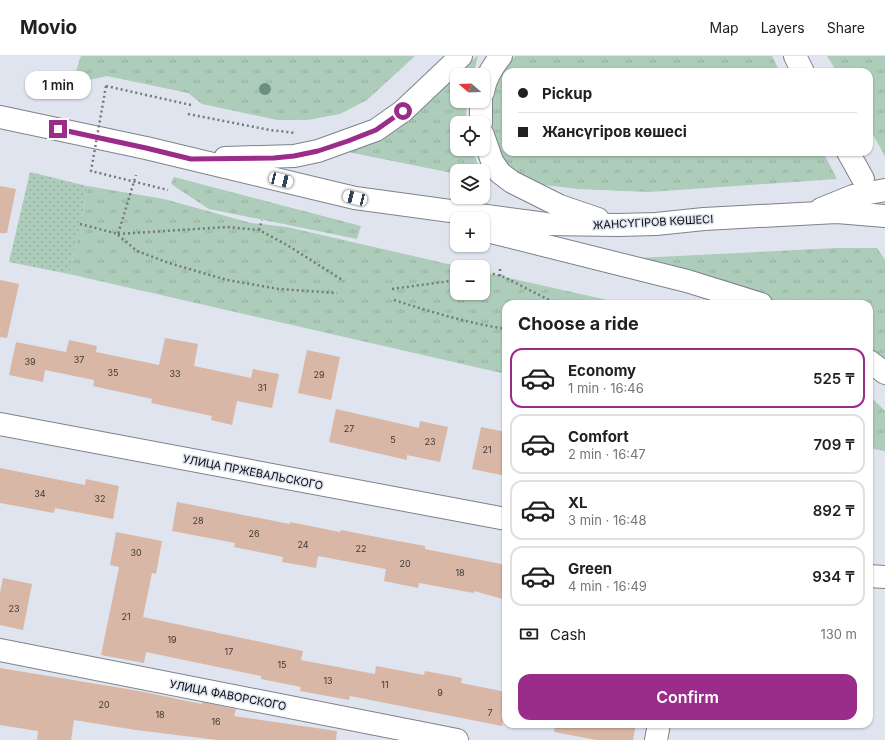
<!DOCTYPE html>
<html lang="en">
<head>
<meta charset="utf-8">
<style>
  body { margin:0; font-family:Inter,sans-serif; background:#f2f2f2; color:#202124; height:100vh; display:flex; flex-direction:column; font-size:15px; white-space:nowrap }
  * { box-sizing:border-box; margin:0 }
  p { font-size:13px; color:#757577 }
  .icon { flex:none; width:22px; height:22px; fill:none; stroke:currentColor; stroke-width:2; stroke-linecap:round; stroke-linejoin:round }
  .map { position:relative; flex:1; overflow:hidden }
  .panel { position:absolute; left:502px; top:244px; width:371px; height:428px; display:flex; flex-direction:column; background:#fff; border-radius:12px; box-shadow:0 1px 3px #0004 }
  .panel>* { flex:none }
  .top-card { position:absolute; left:502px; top:12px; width:371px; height:88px; border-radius:12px; box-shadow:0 1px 3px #0004; display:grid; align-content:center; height:88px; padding:0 16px; background:#fff }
  .needle { width:26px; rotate:289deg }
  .buttons { position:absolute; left:450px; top:12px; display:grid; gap:8px }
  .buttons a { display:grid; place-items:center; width:40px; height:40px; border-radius:8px; background:#fff; box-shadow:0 1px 3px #0004; font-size:20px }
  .end { position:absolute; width:18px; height:18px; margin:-9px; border:5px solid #9c2c8a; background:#fff; box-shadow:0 0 0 2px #fff }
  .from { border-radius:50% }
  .bubble { position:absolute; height:28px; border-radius:12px; background:#fff; box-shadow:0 1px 3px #0004; font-size:13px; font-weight:600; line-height:28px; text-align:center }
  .car { position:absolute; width:12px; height:24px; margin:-12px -6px; border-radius:5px; box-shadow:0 0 3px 1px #0007; background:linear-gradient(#fff 24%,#345 0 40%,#fff 0 76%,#345 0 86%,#fff 0) }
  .top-card b { display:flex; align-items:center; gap:14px; height:38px; font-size:15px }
  .top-card b+b { border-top:1px solid #e0e0e0 }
  .top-card i { width:10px; height:10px; background:#202124 }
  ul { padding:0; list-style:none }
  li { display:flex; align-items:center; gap:12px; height:60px; margin:0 8px 6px; padding:0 8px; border:2px solid #e0e0e0; border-radius:12px }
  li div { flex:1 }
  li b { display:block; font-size:15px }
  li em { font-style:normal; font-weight:600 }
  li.selected { border-color:#9c2c8a }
  li>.icon { width:36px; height:36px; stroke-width:1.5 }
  h2 { padding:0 16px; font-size:18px; line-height:48px }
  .pay { display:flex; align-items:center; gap:10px; height:44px; padding:0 16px; font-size:15px }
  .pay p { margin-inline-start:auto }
  .action { display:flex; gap:8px; margin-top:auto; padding:8px 16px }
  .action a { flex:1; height:46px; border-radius:12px; background:#9c2c8a; color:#fff; font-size:16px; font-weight:600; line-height:46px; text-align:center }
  header { display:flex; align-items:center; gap:24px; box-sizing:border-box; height:56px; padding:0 20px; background:#fff; border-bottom:1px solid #e0e0e0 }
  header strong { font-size:19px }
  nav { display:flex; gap:22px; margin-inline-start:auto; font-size:14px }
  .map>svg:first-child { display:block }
</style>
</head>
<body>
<header>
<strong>Movio</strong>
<nav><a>Map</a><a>Layers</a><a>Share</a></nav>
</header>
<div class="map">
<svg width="885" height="684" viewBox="0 0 885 684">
  <defs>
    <pattern id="grass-tufts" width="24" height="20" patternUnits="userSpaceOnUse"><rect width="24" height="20" fill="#adccb9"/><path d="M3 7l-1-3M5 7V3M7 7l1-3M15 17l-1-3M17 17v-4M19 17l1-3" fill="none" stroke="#94ae9e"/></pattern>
    <pattern id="park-dots" width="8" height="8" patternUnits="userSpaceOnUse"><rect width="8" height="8" fill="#adccb9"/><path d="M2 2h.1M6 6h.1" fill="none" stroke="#94ae9e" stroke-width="1.8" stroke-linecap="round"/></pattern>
  </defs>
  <rect width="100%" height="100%" fill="#dfe4ee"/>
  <!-- grass -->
  <g fill="url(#grass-tufts)">
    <polygon points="81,0 415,0 367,44 340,58 307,64 277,64 202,48 188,37 107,20 72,28"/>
    <polygon points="477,0 478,0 473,19 457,19 457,45 467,45 466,58 467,67 457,67 457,93 472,93 477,106 482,115 457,115 457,118 343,95 401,69"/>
    <polygon points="515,0 772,0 780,16 506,16 506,96 823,96 837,123 649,136 578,133 544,129 528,125 512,115 502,104 489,66 490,48 494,30 503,14"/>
    <polygon points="827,0 885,0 885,100 869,72 869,16 837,16"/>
    <polygon points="174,121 361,170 357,183 209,153 171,128"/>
    <polygon points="87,130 164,143 251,167 287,171 461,211 457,211 457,237 483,237 483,216 625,248 506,248 506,318 69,218 84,153"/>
    <polygon points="837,192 877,192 885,204 885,307 869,296 869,248 782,248 722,225 638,202"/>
    <polygon points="869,339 885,355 885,395 869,392"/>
  </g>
  <!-- park -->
  <polygon fill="url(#park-dots)" points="30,116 87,130 84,153 69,218 9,206"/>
  <!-- building -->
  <g fill="#d8b7a6">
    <polygon points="0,130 16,133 7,177 0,177"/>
    <polygon points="0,224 19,228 7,282 0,281"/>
    <polygon points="165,282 198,288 194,310 251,322 253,313 279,318 272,352 237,345 232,369 211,364 212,360 151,347 152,343 93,330 94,324 45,314 43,326 9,319 16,286 66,296 69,284 97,290 96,296 159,309"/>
    <polygon points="307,294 340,301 331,344 298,337"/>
    <polygon points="336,353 419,372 420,365 448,371 440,406 407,399 407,404 329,386"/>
    <polygon points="481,371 506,376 506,420 472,413"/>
    <polygon points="0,412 85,429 86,423 119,430 113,463 55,452 54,457 0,447"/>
    <polygon points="177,446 290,468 290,466 340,476 341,474 387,483 425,490 425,493 506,509 506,544 474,535 474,537 419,527 418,532 384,525 386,513 318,500 316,512 282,506 283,501 234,491 235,487 172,475"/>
    <polygon points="116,476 162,485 156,518 152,517 143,561 303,595 301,604 375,618 376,610 424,619 425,615 462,622 461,627 506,636 506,649 502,670 350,640 349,644 300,635 301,631 261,623 261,620 146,596 144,607 101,599 119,511 110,509"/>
    <polygon points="3,522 32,528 23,574 0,569 0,537"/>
    <polygon points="0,612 139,635 202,648 202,646 236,653 234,660 337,675 336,684 217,684 136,674 74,664 71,684 37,684 38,675 0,669"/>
    <polygon points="555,668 636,668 633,684 597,684 554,676"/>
  </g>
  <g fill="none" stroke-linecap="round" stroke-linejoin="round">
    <defs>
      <g id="street">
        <polyline points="0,368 506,463"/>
        <polyline points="869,520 885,521"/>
        <polyline points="0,594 457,684"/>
        <polyline points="656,684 659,668"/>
      </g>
      <g id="secondary">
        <polyline points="795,0 803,16"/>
        <path d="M 483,36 C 485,23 493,10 501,0"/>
        <polyline points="0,61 146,92 355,142 546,168 618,169 656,168 704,163 837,156 885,160"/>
        <polyline points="481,67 481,45"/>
        <polyline points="483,79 492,105 500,117 512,126 560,150 598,163"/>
        <polyline points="848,96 863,123"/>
        <polyline points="225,102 294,100 318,95 376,74 403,55 461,0"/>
        <polyline points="821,153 853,140 885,134"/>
        <polyline points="483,174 687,225 761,248"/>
        <polyline points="869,305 885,317"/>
      </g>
    </defs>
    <!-- street casing -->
    <use href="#street" stroke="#7e828b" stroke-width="24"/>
    <!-- secondary casing -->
    <use href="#secondary" stroke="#7e828b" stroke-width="24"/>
    <!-- path -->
    <g stroke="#75787f" stroke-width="2.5" stroke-dasharray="2 3" stroke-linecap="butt">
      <polyline points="106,30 191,49"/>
      <polyline points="188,58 270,74 296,77"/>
      <polyline points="80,168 118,178 136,119"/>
      <polyline points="259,174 262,164"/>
      <polyline points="118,178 227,171 259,174 287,189 344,225"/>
      <polyline points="118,179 137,195 169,207 227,224 279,233 337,237"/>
      <polyline points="483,220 494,218 504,221 557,248"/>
      <polyline points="500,220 500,213"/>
      <polyline points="392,233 457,224"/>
      <path d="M 394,244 C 431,256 468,267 506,273"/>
    </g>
    <!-- street -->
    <use href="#street" stroke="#fff" stroke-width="22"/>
    <!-- secondary -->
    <use href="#secondary" stroke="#fff" stroke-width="22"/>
    <!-- path-bridge -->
    <polyline stroke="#75787f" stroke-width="2.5" stroke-dasharray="2 3" stroke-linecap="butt" points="106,30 91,115 168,134"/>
  </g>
  <!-- trees -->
  <circle fill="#6c8f84" cx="265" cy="33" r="6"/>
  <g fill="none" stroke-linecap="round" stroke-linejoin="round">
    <!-- route -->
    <polyline stroke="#9c2c8a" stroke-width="5" points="58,73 146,92 191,103 274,102 294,100 318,95 348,85 376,74 403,55"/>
  </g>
  <g text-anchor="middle" stroke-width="3" stroke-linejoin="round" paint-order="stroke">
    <!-- number labels -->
    <g font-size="9" fill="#3e3836">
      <text x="79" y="307">37</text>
      <text x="30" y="309">39</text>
      <text x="113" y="320">35</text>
      <text x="175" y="321">33</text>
      <text x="319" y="322">29</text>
      <text x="262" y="335">31</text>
      <text x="349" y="376">27</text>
      <text x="393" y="387">5</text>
      <text x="430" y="389">23</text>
      <text x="487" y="397">21</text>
      <text x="40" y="441">34</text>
      <text x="100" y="446">32</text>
      <text x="198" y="468">28</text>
      <text x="254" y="481">26</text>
      <text x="303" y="492">24</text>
      <text x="361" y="496">22</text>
      <text x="136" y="500">30</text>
      <text x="405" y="511">20</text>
      <text x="460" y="520">18</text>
      <text x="14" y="556">23</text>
      <text x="126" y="564">21</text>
      <text x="172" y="587">19</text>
      <text x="229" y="599">17</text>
      <text x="282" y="612">15</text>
      <text x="328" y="628">13</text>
      <text x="385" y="632">11</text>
      <text x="440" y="640">9</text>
      <text x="104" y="652">20</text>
      <text x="490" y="660">7</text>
      <text x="160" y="662">18</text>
      <text x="216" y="669">16</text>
    </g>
    <!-- street labels -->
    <g font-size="11" fill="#0b0d10" stroke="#dfe4ee">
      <text transform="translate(653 166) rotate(-3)" y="4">ЖАНСҮГІРОВ КӨШЕСІ</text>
      <text transform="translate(253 416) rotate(11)" y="4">УЛИЦА ПРЖЕВАЛЬСКОГО</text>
      <text transform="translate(228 639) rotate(11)" y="4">УЛИЦА ФАВОРСКОГО</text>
    </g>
  </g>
</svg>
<div class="buttons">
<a><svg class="needle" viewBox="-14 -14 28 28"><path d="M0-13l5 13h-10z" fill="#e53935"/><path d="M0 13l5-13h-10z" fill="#757577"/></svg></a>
<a><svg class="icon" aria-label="locate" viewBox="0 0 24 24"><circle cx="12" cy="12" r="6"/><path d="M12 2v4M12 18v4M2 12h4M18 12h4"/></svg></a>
<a><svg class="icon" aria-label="layers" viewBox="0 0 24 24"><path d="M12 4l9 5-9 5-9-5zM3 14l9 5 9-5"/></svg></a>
<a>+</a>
<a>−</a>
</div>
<i class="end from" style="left:403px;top:55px"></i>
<i class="end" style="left:58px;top:73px"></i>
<div class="bubble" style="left:25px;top:15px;width:66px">1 min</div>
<i class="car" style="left:281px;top:124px;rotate:104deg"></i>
<i class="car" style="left:355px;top:142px;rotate:284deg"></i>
<div class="top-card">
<b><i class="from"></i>Pickup</b>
<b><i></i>Жансүгіров көшесі</b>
</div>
<section class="panel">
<h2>Choose a ride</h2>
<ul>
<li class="selected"><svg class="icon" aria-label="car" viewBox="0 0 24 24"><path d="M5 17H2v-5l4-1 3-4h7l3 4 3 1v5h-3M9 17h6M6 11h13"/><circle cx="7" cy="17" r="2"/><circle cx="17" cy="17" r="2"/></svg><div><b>Economy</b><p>1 min · 16:46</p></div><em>525 ₸</em></li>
<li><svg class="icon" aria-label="car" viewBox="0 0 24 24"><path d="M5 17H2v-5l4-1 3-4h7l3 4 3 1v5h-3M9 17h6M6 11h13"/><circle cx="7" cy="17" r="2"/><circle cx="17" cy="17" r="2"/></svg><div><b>Comfort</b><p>2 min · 16:47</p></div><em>709 ₸</em></li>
<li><svg class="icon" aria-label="car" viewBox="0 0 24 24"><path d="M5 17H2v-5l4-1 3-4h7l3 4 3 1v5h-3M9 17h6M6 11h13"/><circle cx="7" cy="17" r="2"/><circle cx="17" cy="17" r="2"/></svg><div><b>XL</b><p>3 min · 16:48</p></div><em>892 ₸</em></li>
<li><svg class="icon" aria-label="car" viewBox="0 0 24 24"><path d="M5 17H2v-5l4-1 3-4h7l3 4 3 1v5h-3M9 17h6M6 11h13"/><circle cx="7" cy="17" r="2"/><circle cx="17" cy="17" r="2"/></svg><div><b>Green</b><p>4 min · 16:49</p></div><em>934 ₸</em></li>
</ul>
<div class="pay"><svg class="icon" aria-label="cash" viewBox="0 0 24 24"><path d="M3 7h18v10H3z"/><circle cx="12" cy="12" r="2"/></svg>Cash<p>130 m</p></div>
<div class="action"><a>Confirm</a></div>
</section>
</div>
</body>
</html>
